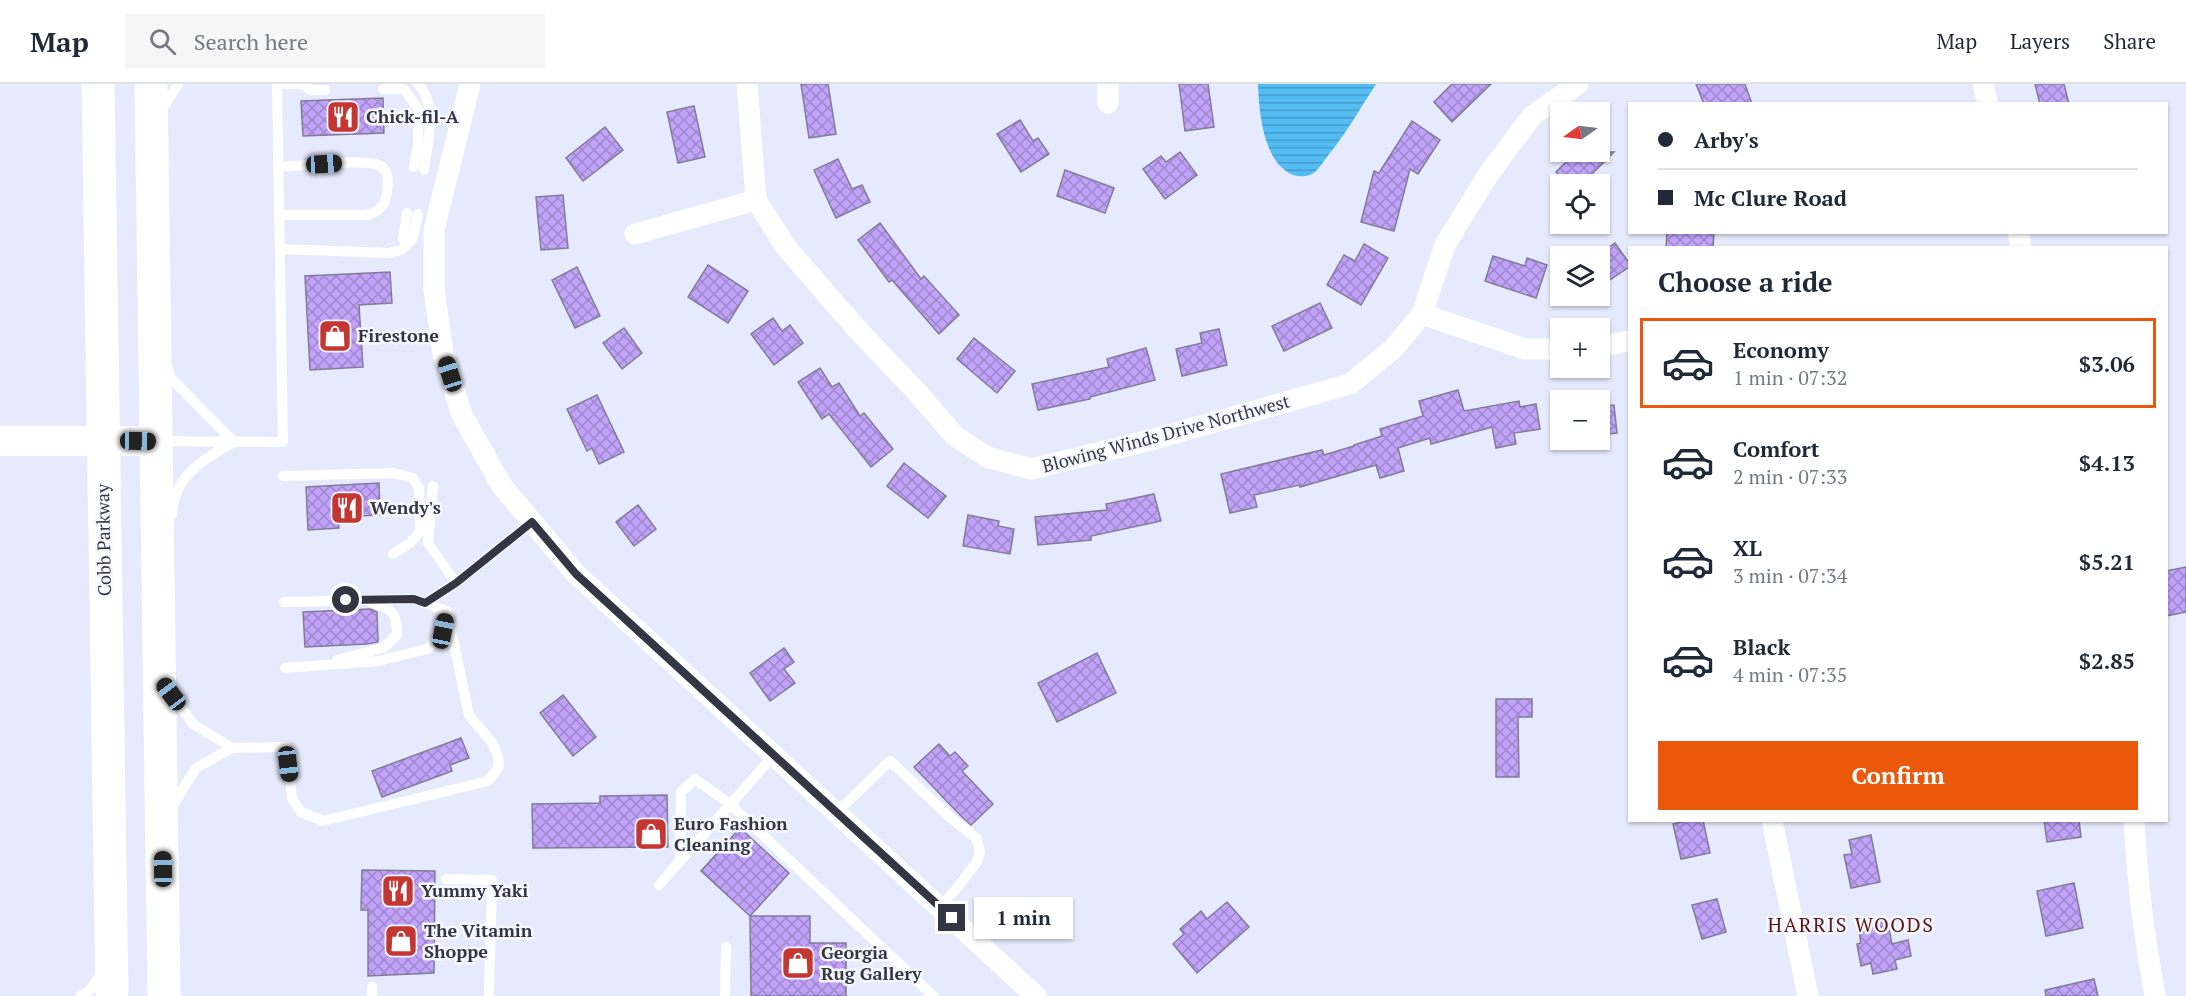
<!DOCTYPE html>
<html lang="en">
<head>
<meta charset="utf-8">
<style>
  body { margin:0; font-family:"PT Serif",serif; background:#f6f6f7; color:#1f2937; height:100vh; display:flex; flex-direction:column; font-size:22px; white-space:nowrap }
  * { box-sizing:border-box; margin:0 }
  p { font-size:20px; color:#747a83 }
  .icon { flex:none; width:33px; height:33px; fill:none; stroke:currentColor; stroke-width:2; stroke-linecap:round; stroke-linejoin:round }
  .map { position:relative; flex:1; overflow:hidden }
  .panel { position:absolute; left:1628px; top:162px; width:540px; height:576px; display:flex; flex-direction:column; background:#fff; border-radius:0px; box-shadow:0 2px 4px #0004 }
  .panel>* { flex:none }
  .banner { position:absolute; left:1628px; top:18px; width:540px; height:132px; border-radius:0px; box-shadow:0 2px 4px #0004; display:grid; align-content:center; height:132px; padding:0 30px; background:#fff }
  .needle { width:39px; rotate:256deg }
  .controls { position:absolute; left:1550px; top:18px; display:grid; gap:12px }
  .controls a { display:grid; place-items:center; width:60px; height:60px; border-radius:0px; background:#fff; box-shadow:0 2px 4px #0004; font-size:30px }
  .end { position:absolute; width:27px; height:27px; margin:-14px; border:8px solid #343643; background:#fff; box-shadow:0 0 0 3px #fff }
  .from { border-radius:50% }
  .bubble { position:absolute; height:42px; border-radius:0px; background:#fff; box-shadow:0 2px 4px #0004; font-size:20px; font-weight:700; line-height:42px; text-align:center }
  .car { position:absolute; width:18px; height:36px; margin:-18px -9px; border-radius:8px; box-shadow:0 0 4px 2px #0007; background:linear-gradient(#222 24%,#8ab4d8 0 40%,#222 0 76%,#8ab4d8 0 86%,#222 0) }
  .banner b { display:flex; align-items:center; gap:21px; height:57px; font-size:22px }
  .banner b+b { border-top:2px solid #e0e1e3 }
  .banner i { width:15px; height:15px; background:#1f2937 }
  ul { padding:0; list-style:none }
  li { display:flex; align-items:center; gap:18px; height:90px; margin:0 12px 9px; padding:0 18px; border:3px solid transparent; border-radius:0px }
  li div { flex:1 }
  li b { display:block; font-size:22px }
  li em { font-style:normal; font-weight:700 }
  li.current { border-color:#ea580c }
  li>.icon { width:54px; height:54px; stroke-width:1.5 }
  h2 { padding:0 30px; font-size:27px; line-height:72px }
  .primary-button { display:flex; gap:12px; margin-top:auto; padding:12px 30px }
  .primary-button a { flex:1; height:69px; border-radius:0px; background:#ea580c; color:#fff; font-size:24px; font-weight:700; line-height:69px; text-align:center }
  header { display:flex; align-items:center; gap:36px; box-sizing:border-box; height:84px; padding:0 30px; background:#fff; border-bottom:2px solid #e0e1e3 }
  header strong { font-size:28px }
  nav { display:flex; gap:33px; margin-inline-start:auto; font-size:21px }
  .search { width:420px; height:54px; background:#f6f6f7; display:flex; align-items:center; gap:15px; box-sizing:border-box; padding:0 21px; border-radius:0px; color:#747a83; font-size:22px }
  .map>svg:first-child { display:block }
</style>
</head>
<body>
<header>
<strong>Map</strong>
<div class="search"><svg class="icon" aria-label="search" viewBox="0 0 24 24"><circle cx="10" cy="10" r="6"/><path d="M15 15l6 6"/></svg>Search here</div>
<nav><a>Map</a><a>Layers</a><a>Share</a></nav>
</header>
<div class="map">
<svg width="2186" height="912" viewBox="0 0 2186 912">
  <defs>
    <pattern id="water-rules" width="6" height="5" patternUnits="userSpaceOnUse" patternTransform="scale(1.5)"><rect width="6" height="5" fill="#54bef4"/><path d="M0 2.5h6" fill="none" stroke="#469bc7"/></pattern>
    <pattern id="building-cross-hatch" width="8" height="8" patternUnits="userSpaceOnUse" patternTransform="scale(1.5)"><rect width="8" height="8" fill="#c1a4fa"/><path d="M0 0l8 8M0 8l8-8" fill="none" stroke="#9e86cc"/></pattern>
  </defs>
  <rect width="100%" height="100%" fill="#e6eafd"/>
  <!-- water -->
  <path fill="url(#water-rules)" d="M 1258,0 L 1376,0 C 1360,25 1345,51 1327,73 C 1323,78 1319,84 1315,88 C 1309,93 1301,93 1293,91 C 1263,79 1259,27 1258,0 Z"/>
  <!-- building -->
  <g fill="url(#building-cross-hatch)" stroke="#837b97" stroke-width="1.5">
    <polygon points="801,0 828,0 836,50 809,54"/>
    <polygon points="1179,0 1208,0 1214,43 1185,47"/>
    <polygon points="1452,0 1491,0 1452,38 1434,18"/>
    <polygon points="1696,0 1745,0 1752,20 1704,20"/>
    <polygon points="2035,0 2064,0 2069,20 2040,20"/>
    <polygon points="383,14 384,49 303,52 301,17"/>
    <polygon points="694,22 705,73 678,79 667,28"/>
    <polygon points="1020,36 1033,57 1038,54 1049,70 1021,88 997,50"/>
    <polygon points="1412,37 1440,56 1418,90 1410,85 1394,147 1361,138 1374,87 1379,89"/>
    <polygon points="605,43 623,66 583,97 566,74"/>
    <polygon points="1180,68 1197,91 1165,115 1143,85 1161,72 1166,78"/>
    <polygon points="1576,68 1614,68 1582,100 1568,100 1556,88"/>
    <polygon points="838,75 852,105 862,101 870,118 836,134 814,86"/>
    <polygon points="1065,86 1114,104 1105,129 1057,112"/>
    <polygon points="563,111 568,164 541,166 536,113"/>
    <polygon points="880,139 921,195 924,192 959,231 939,250 892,196 889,198 858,156"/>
    <polygon points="1667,148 1714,148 1713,164 1666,164"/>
    <polygon points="1615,159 1629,179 1629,183 1599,203 1599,170"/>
    <polygon points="1364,160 1388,174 1361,221 1327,201 1344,171 1355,177"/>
    <polygon points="1493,172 1525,182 1527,174 1547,181 1536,214 1485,197"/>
    <polygon points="708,181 748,207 728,239 688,213"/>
    <polygon points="577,183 600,232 575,244 552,196"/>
    <polygon points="390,188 392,219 359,221 363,283 310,286 305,192"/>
    <polygon points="1320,219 1332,244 1284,267 1272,242"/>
    <polygon points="773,234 782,247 790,241 803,259 774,281 751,250"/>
    <polygon points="624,244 642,269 622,285 603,259"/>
    <polygon points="1219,245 1227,281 1182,292 1176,265 1202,259 1200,249"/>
    <polygon points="974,254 1015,287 997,309 957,275"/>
    <polygon points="1146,264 1155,296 1090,313 1090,315 1038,326 1032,300 1109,283 1107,275"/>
    <polygon points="820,284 832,303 839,299 860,332 864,329 893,365 871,383 829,330 822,335 798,298"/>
    <polygon points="1458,306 1464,327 1519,317 1520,323 1536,320 1540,345 1514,349 1516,360 1496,364 1492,343 1431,360 1430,354 1398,364 1404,387 1380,394 1376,381 1300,403 1299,401 1254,411 1257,423 1230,429 1221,390 1322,366 1324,371 1354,362 1354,361 1382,352 1380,345 1423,332 1419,317"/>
    <polygon points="597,311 624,368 599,380 592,364 587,367 567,325"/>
    <polygon points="1614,321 1617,349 1599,351 1599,323"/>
    <polygon points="904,379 946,412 928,434 887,402"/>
    <polygon points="379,399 380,431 338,433 339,444 308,446 306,403"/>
    <polygon points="1154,410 1161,437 1091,452 1091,456 1038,461 1035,433 1107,426 1106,420"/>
    <polygon points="638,421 656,445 634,462 616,438"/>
    <polygon points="968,431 999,437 998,442 1014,445 1010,470 963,462"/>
    <polygon points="2186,483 2186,528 2166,532 2166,487"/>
    <polygon points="370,525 377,528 378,558 367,560 305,563 303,528"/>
    <polygon points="784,564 794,578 784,585 795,599 770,617 750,589"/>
    <polygon points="1097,569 1116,609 1057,638 1038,599"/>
    <polygon points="563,611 596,653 573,672 540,629"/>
    <polygon points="1496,615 1532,615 1532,633 1518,633 1519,693 1496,693"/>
    <polygon points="461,654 469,674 450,681 452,687 382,713 372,687"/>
    <polygon points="939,660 950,672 955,668 968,682 962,687 993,720 971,741 961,732 914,683"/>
    <polygon points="667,711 668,763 533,764 532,720 600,719 600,712"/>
    <polygon points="1690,736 1703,736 1710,769 1681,775 1673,740"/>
    <polygon points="2044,736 2079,736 2081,753 2047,758"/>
    <polygon points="740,744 789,789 750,832 701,787"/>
    <polygon points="1871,751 1880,798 1851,804 1844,771 1852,770 1849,756"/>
    <polygon points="362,786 435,787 434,889 368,892 368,826 361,826"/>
    <polygon points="2074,799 2083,844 2046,852 2037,807"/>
    <polygon points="1717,815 1726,848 1702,855 1692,821"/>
    <polygon points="1227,818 1249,843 1197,889 1173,860 1184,850 1180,845 1201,827 1207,835"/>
    <polygon points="750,832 810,832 810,859 846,859 846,912 751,912"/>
    <polygon points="1887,836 1892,860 1908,856 1911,872 1895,876 1897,885 1873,890 1871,879 1861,882 1857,860 1861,859 1858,842"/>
    <polygon points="2094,895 2098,912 2046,912 2045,906"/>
  </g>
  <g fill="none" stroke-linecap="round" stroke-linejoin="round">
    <!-- lane -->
    <g stroke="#fff" stroke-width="10">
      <polyline points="277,0 301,0"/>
      <polyline points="304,0 310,6 325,6"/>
      <path d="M 418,0 C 439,22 427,59 424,86"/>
      <polyline points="383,5 404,5 418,25 418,60 414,83"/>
      <polyline points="161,28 178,0"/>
      <path d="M 278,83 C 296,82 370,74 381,82 C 390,89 388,99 387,108 C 386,122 379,127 367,131 L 279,131"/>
      <polyline points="407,161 413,154 418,130"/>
      <polyline points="280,165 388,169 401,166 407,161 403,155 407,129"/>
      <path d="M 167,282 L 171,294 L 234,358 C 203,375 173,393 172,431"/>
      <polyline points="159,357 283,358 277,0"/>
      <polyline points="283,392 393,389 413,394 419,405 420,448 410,459 393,470"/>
      <polyline points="433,402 428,459 456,499"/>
      <polyline points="425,519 456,499 532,438"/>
      <path d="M 337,576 L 383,564 L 397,551 C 397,528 393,526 372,518"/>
      <polyline points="285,584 378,577 428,565 443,547 446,533"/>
      <polyline points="168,605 193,640 232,664 196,684 170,726"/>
      <polyline points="232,664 286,663 292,714 301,728 323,737 488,697 499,683 498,673 493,660 469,631 447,527 414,515 284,518"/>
      <polyline points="837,728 890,677 952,735 976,754 979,763 980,769 976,779 957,804 940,823"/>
      <polyline points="680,777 681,708 695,695 730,720 933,912"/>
      <polyline points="446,795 492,796 489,912"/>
      <polyline points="659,801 774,671"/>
      <polyline points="80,912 89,907 103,888"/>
      <polyline points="372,912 372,903"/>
      <polyline points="725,912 726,863"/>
    </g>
    <!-- street -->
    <g stroke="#fff" stroke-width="21">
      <polyline points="470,0 434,146 434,205 443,269 462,331 502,402 576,490 1036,912"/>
      <polyline points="747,0 756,116 786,163 856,244 915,306 955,352 987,373 1031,385 1151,356 1350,300 1394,264 1422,230 1445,161 1488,91 1532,32 1578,0"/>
      <polyline points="1108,0 1108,19"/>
      <polyline points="1983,0 1988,20"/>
      <polyline points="2018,148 2021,164"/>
      <polyline points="635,150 756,116"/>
      <polyline points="1422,230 1525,265 1560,265"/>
      <polyline points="1599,263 1629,257"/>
      <polyline points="1772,736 1808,912"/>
      <path d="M 2134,736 C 2137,796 2144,854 2155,912"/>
    </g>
    <!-- secondary -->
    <polyline stroke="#fff" stroke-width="30" points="0,357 156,357"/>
    <!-- primary -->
    <g stroke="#fff" stroke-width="33">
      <polyline points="98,0 112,912"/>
      <polyline points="151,0 164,912"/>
    </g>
  </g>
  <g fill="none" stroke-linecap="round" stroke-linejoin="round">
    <!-- route -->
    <polyline stroke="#343643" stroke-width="8" points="346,516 414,515 425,519 456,499 532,438 576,490 952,834"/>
  </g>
  <!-- icons -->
  <defs>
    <symbol id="restaurant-square" viewBox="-11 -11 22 22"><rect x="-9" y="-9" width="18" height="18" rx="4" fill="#c43632" stroke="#f7f8ff"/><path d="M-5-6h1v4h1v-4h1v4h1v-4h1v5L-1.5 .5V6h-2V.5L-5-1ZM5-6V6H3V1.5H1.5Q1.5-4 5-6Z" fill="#fff"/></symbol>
    <symbol id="shop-square" viewBox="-11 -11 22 22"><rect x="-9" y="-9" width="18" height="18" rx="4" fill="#c43632" stroke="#f7f8ff"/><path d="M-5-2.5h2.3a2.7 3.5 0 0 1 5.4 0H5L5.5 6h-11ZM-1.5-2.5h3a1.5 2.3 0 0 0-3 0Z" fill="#fff"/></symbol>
  </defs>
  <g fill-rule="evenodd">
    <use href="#restaurant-square" x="324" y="14" width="38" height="38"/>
    <use href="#shop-square" x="316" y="233" width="38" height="38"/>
    <use href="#restaurant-square" x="328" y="405" width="38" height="38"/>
    <use href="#shop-square" x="632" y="731" width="38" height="38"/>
    <use href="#restaurant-square" x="379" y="788" width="38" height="38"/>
    <use href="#shop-square" x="382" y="838" width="38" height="38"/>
    <use href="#shop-square" x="779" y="860" width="38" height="38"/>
  </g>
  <g text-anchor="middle" stroke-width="5" stroke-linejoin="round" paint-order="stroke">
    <!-- poi labels -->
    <g font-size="18" font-weight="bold" fill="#343643" stroke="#f7f8ff" text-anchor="start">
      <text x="366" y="39">Chick-fil-A</text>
      <text x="358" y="258">Firestone</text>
      <text x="370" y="430">Wendy's</text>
      <text x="674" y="746">Euro Fashion<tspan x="674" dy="21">Cleaning</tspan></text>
      <text x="421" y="813">Yummy Yaki</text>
      <text x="424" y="853">The Vitamin<tspan x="424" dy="21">Shoppe</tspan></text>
      <text x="821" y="875">Georgia<tspan x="821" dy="21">Rug Gallery</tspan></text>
    </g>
    <!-- street labels -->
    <g font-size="18" fill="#343643" stroke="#f7f8ff">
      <text transform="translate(1166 350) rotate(-15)" y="6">Blowing Winds Drive Northwest</text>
      <text transform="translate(104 456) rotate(-91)" y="6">Cobb Parkway</text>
    </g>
    <!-- neighbourhood labels -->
    <g font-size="20" letter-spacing="1.5" fill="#5c1815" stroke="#f7f8ff">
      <text x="1851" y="848">HARRIS WOODS</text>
    </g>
  </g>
</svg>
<div class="controls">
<a><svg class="needle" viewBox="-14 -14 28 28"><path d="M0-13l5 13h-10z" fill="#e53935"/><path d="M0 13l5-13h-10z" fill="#747a83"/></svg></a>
<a><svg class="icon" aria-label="locate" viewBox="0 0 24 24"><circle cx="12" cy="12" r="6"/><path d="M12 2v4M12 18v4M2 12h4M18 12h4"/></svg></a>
<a><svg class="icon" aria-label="layers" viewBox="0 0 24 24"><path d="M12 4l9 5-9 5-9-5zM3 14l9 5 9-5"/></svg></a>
<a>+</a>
<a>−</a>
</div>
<i class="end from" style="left:346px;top:516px"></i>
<i class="end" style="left:952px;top:834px"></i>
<div class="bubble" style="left:974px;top:813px;width:99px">1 min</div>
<i class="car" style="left:324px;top:80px;rotate:87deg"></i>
<i class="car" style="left:450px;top:290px;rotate:343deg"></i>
<i class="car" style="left:138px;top:357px;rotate:91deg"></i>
<i class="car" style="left:443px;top:547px;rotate:11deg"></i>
<i class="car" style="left:171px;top:610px;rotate:323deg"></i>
<i class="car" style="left:288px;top:680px;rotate:173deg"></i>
<i class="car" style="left:163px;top:785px;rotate:359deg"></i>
<div class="banner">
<b><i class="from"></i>Arby's</b>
<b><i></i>Mc Clure Road</b>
</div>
<section class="panel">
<h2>Choose a ride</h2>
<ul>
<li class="current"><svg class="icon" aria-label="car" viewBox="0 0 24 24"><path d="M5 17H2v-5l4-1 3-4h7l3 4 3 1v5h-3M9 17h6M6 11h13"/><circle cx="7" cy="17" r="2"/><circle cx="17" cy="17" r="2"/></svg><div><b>Economy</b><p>1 min · 07:32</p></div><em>$3.06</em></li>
<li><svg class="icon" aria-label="car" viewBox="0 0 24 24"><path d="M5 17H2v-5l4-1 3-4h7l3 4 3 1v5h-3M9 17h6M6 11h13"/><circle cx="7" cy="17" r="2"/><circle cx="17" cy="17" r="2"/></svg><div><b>Comfort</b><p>2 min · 07:33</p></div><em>$4.13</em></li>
<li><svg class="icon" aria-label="car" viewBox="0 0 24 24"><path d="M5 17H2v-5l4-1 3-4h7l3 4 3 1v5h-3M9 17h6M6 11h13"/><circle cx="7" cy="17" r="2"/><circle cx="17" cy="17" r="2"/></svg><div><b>XL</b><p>3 min · 07:34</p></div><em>$5.21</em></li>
<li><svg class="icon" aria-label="car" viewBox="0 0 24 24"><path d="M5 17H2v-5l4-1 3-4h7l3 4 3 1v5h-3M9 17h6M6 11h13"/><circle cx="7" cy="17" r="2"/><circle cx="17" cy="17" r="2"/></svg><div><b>Black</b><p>4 min · 07:35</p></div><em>$2.85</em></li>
</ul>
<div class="primary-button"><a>Confirm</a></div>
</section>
</div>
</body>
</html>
